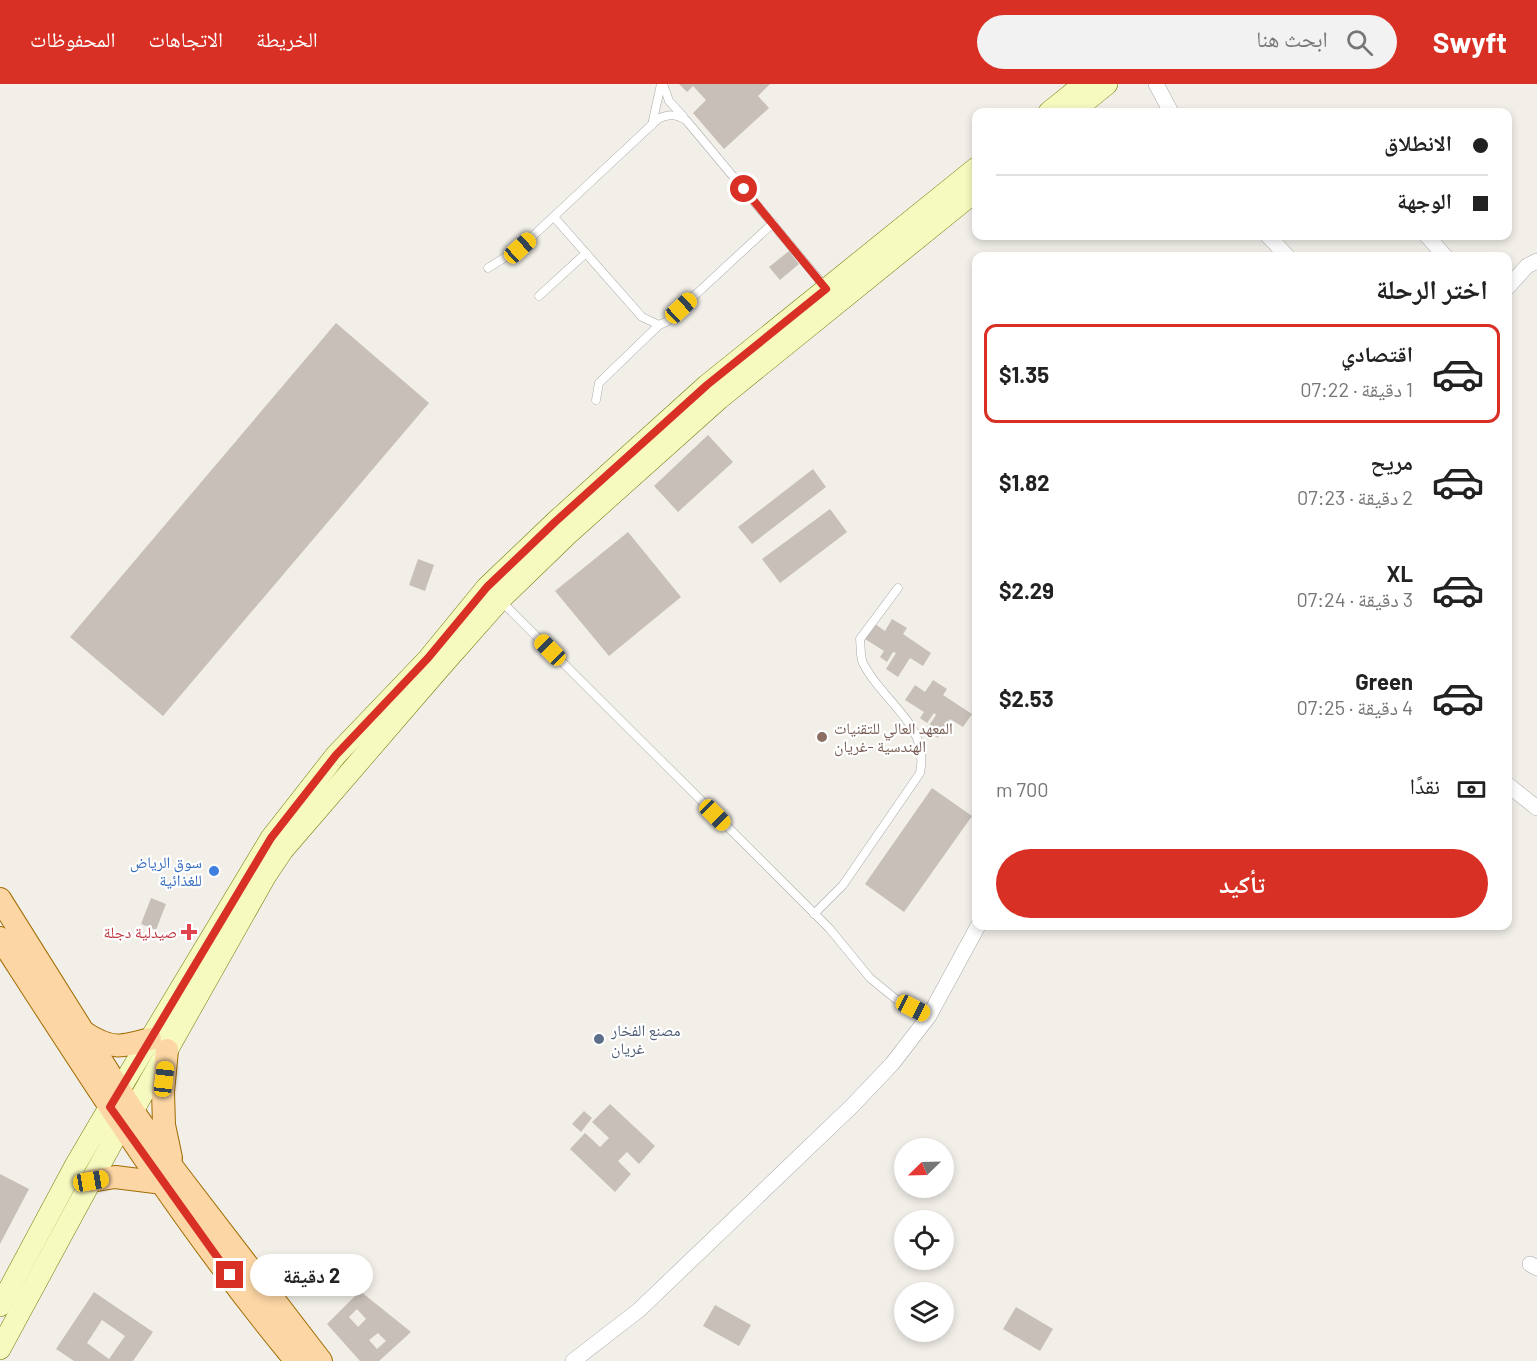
<!DOCTYPE html>
<html lang="ar">
<head>
<meta charset="utf-8">
<style>
  body { margin:0; font-family:Barlow,"Noto Naskh Arabic",sans-serif; background:#f2f2f2; color:#222; direction:rtl; height:100vh; display:flex; flex-direction:column; font-size:22px; white-space:nowrap }
  * { box-sizing:border-box; margin:0 }
  p { font-size:20px; color:#767676 }
  .icon { flex:none; width:33px; height:33px; fill:none; stroke:currentColor; stroke-width:2; stroke-linecap:round; stroke-linejoin:round }
  .map { position:relative; flex:1; overflow:hidden; direction:ltr }
  .sheet { position:absolute; left:972px; top:168px; width:540px; height:678px; display:flex; flex-direction:column; background:#fff; border-radius:12px; box-shadow:0 3px 9px #0003; direction:rtl }
  .sheet>* { flex:none }
  .top-card { position:absolute; left:972px; top:24px; width:540px; height:132px; border-radius:12px; box-shadow:0 3px 9px #0003; direction:rtl; display:grid; align-content:center; height:132px; padding:0 24px; background:#fff }
  .needle { width:39px; rotate:247deg }
  .tools { position:absolute; left:894px; top:1054px; display:grid; gap:12px }
  .tools a { display:grid; place-items:center; width:60px; height:60px; border-radius:50%; background:#fff; box-shadow:0 3px 9px #0003; font-size:30px }
  .end { position:absolute; width:27px; height:27px; margin:-14px; border:8px solid #d93025; background:#fff; box-shadow:0 0 0 3px #fff }
  .from { border-radius:50% }
  .bubble { position:absolute; height:42px; border-radius:21px; background:#fff; box-shadow:0 3px 9px #0003; font-size:20px; font-weight:700; line-height:42px; text-align:center; direction:rtl }
  .car { position:absolute; width:18px; height:36px; margin:-18px -9px; border-radius:8px; box-shadow:0 0 4px 2px #0007; background:linear-gradient(#f5c518 24%,#345 0 40%,#f5c518 0 76%,#345 0 86%,#f5c518 0) }
  .top-card b { display:flex; align-items:center; gap:21px; height:57px; font-size:22px }
  .top-card b+b { border-top:2px solid #e0e0e0 }
  .top-card i { width:15px; height:15px; background:#222 }
  ul { padding:0; list-style:none }
  li { display:flex; align-items:center; gap:18px; height:99px; margin:0 12px 9px; padding:0 12px; border:3px solid transparent; border-radius:12px }
  li div { flex:1 }
  li b { display:block; font-size:22px }
  li em { font-style:normal; font-weight:700 }
  li.on { border-color:#d93025 }
  li>.icon { width:54px; height:54px; stroke-width:1.5 }
  h2 { padding:0 24px; font-size:27px; line-height:72px }
  .pay { display:flex; align-items:center; gap:15px; height:66px; padding:0 24px; font-size:22px }
  .pay p { margin-inline-start:auto }
  .button { display:flex; gap:12px; margin-top:auto; padding:12px 24px }
  .button a { flex:1; height:69px; border-radius:36px; background:#d93025; color:#fff; font-size:24px; font-weight:700; line-height:69px; text-align:center }
  header { display:flex; align-items:center; gap:36px; box-sizing:border-box; height:84px; padding:0 30px; background:#d93025; color:#fff }
  header strong { font-size:28px }
  nav { display:flex; gap:33px; margin-inline-start:auto; font-size:21px }
  .search { width:420px; height:54px; background:#f2f2f2; display:flex; align-items:center; gap:15px; box-sizing:border-box; padding:0 21px; border-radius:33px; color:#767676; font-size:22px }
  .map>svg:first-child { display:block }
</style>
</head>
<body>
<header>
<strong>Swyft</strong>
<div class="search"><svg class="icon" aria-label="search" viewBox="0 0 24 24"><circle cx="10" cy="10" r="6"/><path d="M15 15l6 6"/></svg>ابحث هنا</div>
<nav><a>الخريطة</a><a>الاتجاهات</a><a>المحفوظات</a></nav>
</header>
<div class="map">
<svg width="1537" height="1277" viewBox="0 0 1537 1277">
  <rect width="100%" height="100%" fill="#f2efe9"/>
  <!-- building -->
  <g fill="#c7bfb8" fill-rule="evenodd">
    <polygon points="679,0 770,0 758,12 769,24 724,65 693,29 706,16 693,2 687,8"/>
    <polygon points="789,167 799,180 780,196 769,183"/>
    <polygon points="336,239 429,319 163,632 70,553"/>
    <polygon points="708,351 733,378 678,428 654,402"/>
    <polygon points="813,385 826,403 752,460 738,443"/>
    <polygon points="830,425 847,448 780,499 762,475"/>
    <polygon points="628,448 681,513 609,572 555,507"/>
    <polygon points="418,475 434,481 425,507 409,501"/>
    <polygon points="892,535 907,544 903,550 931,569 923,582 910,574 898,593 886,585 896,569 893,568 887,578 880,573 884,567 865,555 875,540 885,547"/>
    <polygon points="933,596 947,605 943,611 972,630 963,643 950,635 938,654 926,646 936,631 934,629 927,639 920,634 924,628 905,616 915,601 925,608"/>
    <polygon points="932,704 972,732 904,828 865,800"/>
    <polygon points="151,814 166,820 156,846 141,840"/>
    <polygon points="610,1020 655,1062 639,1080 627,1068 618,1077 631,1090 615,1108 570,1065 585,1049 600,1063 609,1054 592,1038"/>
    <polygon points="584,1027 592,1034 581,1048 572,1040"/>
    <polygon points="0,1090 29,1105 0,1160"/>
    <path d="M 360,1207 L 411,1248 L 379,1277 L 360,1277 L 327,1240 ZM 357,1225 L 366,1235 L 358,1243 L 349,1233 ZM 378,1249 L 386,1257 L 377,1265 L 369,1256 Z"/>
    <path d="M 94,1208 L 153,1248 L 133,1277 L 74,1277 L 56,1265 ZM 102,1236 L 125,1252 L 109,1275 L 87,1259 Z"/>
    <polygon points="715,1221 751,1241 739,1262 703,1242"/>
    <polygon points="1016,1223 1053,1245 1040,1267 1003,1245"/>
  </g>
  <g fill="none" stroke-linecap="round" stroke-linejoin="round">
    <defs>
      <g id="lane">
        <polyline points="663,0 669,17 683,32"/>
        <polyline points="652,41 661,0"/>
        <polyline points="554,133 642,233 659,241 666,238 773,139"/>
        <path d="M 488,184 L 520,164 L 658,35 C 669,30 675,30 686,36 L 826,204"/>
        <polyline points="539,212 586,169"/>
        <polyline points="596,316 599,299 659,241"/>
        <polyline points="501,517 829,844 870,894 897,916 929,932"/>
        <path d="M 814,830 L 843,801 L 920,689 C 930,640 882,618 863,579 C 860,572 861,563 860,555 L 898,504"/>
      </g>
      <g id="street">
        <polyline points="1156,0 1171,28"/>
        <polyline points="1268,152 1287,172"/>
        <polyline points="1427,152 1445,172"/>
        <polyline points="1508,203 1527,182 1537,177"/>
        <polyline points="1508,701 1537,724"/>
        <polyline points="1530,1180 1537,1184"/>
        <polyline points="573,1277 639,1226 852,1022 892,980 929,932 978,842"/>
      </g>
      <g id="secondary">
        <polyline points="1075,26 1107,0"/>
        <polyline points="1049,28 1084,0"/>
        <polyline points="0,1222 76,1080 120,1005 271,754 336,671 428,575 487,503 555,438 707,301 976,84"/>
        <polyline points="0,1265 91,1097 122,1041 133,1027 265,793 283,766 439,585 500,516 567,451 719,315 976,107"/>
      </g>
      <g id="primary">
        <polyline points="0,815 133,1027 173,1084 321,1277"/>
        <path d="M 0,854 C 93,998 186,1145 296,1277"/>
        <path d="M 85,949 C 111,966 121,963 150,955"/>
        <polyline points="167,966 163,1008 164,1041 171,1074"/>
        <polyline points="91,1097 115,1093 163,1099"/>
      </g>
    </defs>
    <!-- lane casing -->
    <use href="#lane" stroke="#a9a9a9" stroke-width="9"/>
    <!-- street casing -->
    <use href="#street" stroke="#a9a9a9" stroke-width="16"/>
    <!-- secondary casing -->
    <use href="#secondary" stroke="#707d05" stroke-width="22"/>
    <!-- primary casing -->
    <use href="#primary" stroke="#a06b00" stroke-width="24"/>
    <!-- lane -->
    <use href="#lane" stroke="#fff" stroke-width="8"/>
    <!-- street -->
    <use href="#street" stroke="#fff" stroke-width="15"/>
    <!-- secondary -->
    <use href="#secondary" stroke="#f7fabf" stroke-width="21"/>
    <!-- primary -->
    <use href="#primary" stroke="#fcd6a4" stroke-width="22"/>
  </g>
  <g fill="none" stroke-linecap="round" stroke-linejoin="round">
    <!-- route -->
    <polyline stroke="#d93025" stroke-width="8" points="230,1191 110,1023 271,754 336,671 428,574 487,503 555,438 707,301 826,205 744,105"/>
  </g>
  <!-- markers -->
  <circle fill="#8d6e63" stroke="#fff" stroke-width="2" cx="822" cy="653" r="6"/>
  <circle fill="#3f7fe0" stroke="#fff" stroke-width="2" cx="214" cy="787" r="6"/>
  <path fill="#e0444e" stroke="#fff" stroke-width="2" d="M186 839h6v6h6v6h-6v6h-6v-6h-6v-6h6z"/>
  <circle fill="#5c6f8a" stroke="#fff" stroke-width="2" cx="599" cy="955" r="6"/>
  <g text-anchor="middle" stroke-width="4.5" stroke-linejoin="round" paint-order="stroke">
    <!-- education labels -->
    <g font-size="16" fill="#785e54" stroke="#fff" text-anchor="start">
      <text x="834" y="650">المعهد العالي للتقنيات<tspan x="834" dy="18">الهندسية -غريان</tspan></text>
    </g>
    <!-- shop labels -->
    <g font-size="16" fill="#366cbe" stroke="#fff" text-anchor="end">
      <text x="202" y="784">سوق الرياض<tspan x="202" dy="18">للغذائية</tspan></text>
    </g>
    <!-- health labels -->
    <g font-size="16" fill="#be3a42" stroke="#fff" text-anchor="end">
      <text x="177" y="854">صيدلية دجلة</text>
    </g>
    <!-- service labels -->
    <g font-size="16" fill="#4e5e75" stroke="#fff" text-anchor="start">
      <text x="611" y="952">مصنع الفخار<tspan x="611" dy="18">غريان</tspan></text>
    </g>
  </g>
</svg>
<div class="tools">
<a><svg class="needle" viewBox="-14 -14 28 28"><path d="M0-13l5 13h-10z" fill="#e53935"/><path d="M0 13l5-13h-10z" fill="#767676"/></svg></a>
<a><svg class="icon" aria-label="locate" viewBox="0 0 24 24"><circle cx="12" cy="12" r="6"/><path d="M12 2v4M12 18v4M2 12h4M18 12h4"/></svg></a>
<a><svg class="icon" aria-label="layers" viewBox="0 0 24 24"><path d="M12 4l9 5-9 5-9-5zM3 14l9 5 9-5"/></svg></a>
</div>
<i class="end from" style="left:744px;top:105px"></i>
<i class="end" style="left:230px;top:1191px"></i>
<div class="bubble" style="left:250px;top:1170px;width:123px">2 دقيقة</div>
<i class="car" style="left:520px;top:164px;rotate:48deg"></i>
<i class="car" style="left:681px;top:224px;rotate:47deg"></i>
<i class="car" style="left:550px;top:566px;rotate:315deg"></i>
<i class="car" style="left:715px;top:731px;rotate:135deg"></i>
<i class="car" style="left:913px;top:924px;rotate:117deg"></i>
<i class="car" style="left:164px;top:995px;rotate:7deg"></i>
<i class="car" style="left:91px;top:1097px;rotate:80deg"></i>
<div class="top-card">
<b><i class="from"></i>الانطلاق</b>
<b><i></i>الوجهة</b>
</div>
<section class="sheet">
<h2>اختر الرحلة</h2>
<ul>
<li class="on"><svg class="icon" aria-label="car" viewBox="0 0 24 24"><path d="M5 17H2v-5l4-1 3-4h7l3 4 3 1v5h-3M9 17h6M6 11h13"/><circle cx="7" cy="17" r="2"/><circle cx="17" cy="17" r="2"/></svg><div><b>اقتصادي</b><p>1 دقيقة · 07:22</p></div><em>$1.35</em></li>
<li><svg class="icon" aria-label="car" viewBox="0 0 24 24"><path d="M5 17H2v-5l4-1 3-4h7l3 4 3 1v5h-3M9 17h6M6 11h13"/><circle cx="7" cy="17" r="2"/><circle cx="17" cy="17" r="2"/></svg><div><b>مريح</b><p>2 دقيقة · 07:23</p></div><em>$1.82</em></li>
<li><svg class="icon" aria-label="car" viewBox="0 0 24 24"><path d="M5 17H2v-5l4-1 3-4h7l3 4 3 1v5h-3M9 17h6M6 11h13"/><circle cx="7" cy="17" r="2"/><circle cx="17" cy="17" r="2"/></svg><div><b>XL</b><p>3 دقيقة · 07:24</p></div><em>$2.29</em></li>
<li><svg class="icon" aria-label="car" viewBox="0 0 24 24"><path d="M5 17H2v-5l4-1 3-4h7l3 4 3 1v5h-3M9 17h6M6 11h13"/><circle cx="7" cy="17" r="2"/><circle cx="17" cy="17" r="2"/></svg><div><b>Green</b><p>4 دقيقة · 07:25</p></div><em>$2.53</em></li>
</ul>
<div class="pay"><svg class="icon" aria-label="cash" viewBox="0 0 24 24"><path d="M3 7h18v10H3z"/><circle cx="12" cy="12" r="2"/></svg>نقدًا<p>700 m</p></div>
<div class="button"><a>تأكيد</a></div>
</section>
</div>
</body>
</html>
